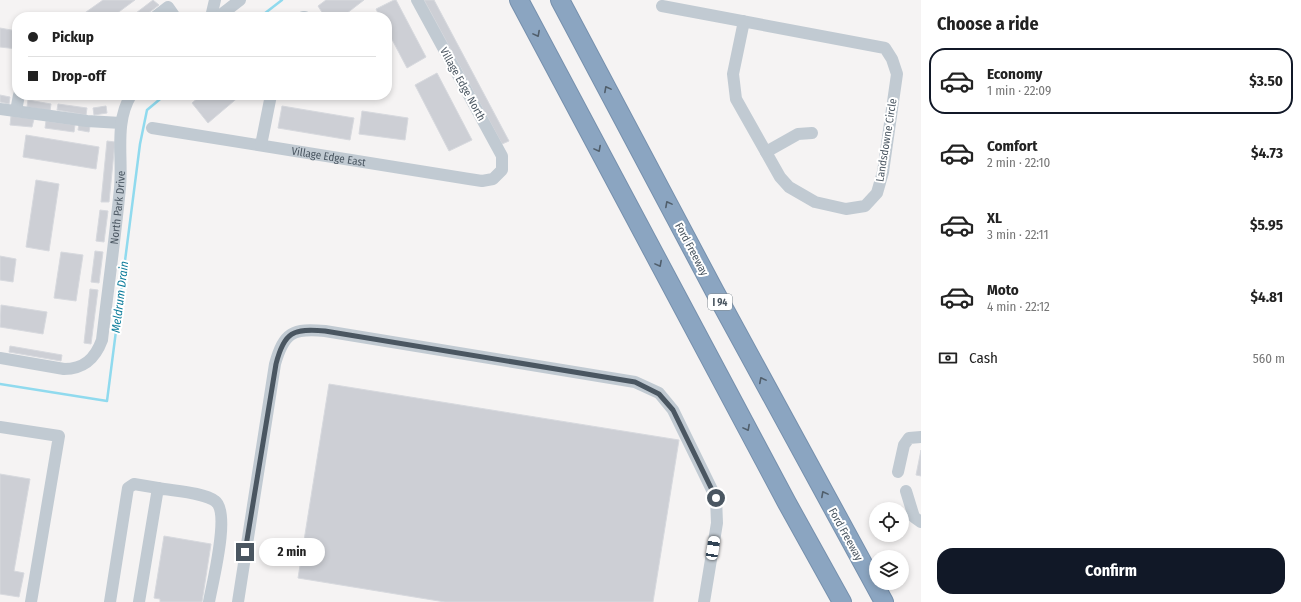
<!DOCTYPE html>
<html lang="en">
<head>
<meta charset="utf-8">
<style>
  body { margin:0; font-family:"Fira Sans Condensed",sans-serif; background:#f6f6f6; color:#222; height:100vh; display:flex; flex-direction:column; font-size:15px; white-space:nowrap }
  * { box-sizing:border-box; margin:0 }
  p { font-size:13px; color:#767676 }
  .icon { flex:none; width:22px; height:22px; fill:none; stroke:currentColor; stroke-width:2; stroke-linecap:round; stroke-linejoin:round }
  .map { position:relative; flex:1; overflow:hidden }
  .sheet { display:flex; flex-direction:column; background:#fff; width:380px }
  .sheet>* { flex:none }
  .banner { position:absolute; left:12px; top:12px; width:380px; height:88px; border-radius:16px; box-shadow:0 2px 6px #0003; display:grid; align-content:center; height:88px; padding:0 16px; background:#fff }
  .tools { position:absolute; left:869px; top:502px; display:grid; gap:8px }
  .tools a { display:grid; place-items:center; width:40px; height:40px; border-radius:50%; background:#fff; box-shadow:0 2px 6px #0003; font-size:20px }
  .end { position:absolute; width:18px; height:18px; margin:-9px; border:5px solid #4a5661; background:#fff; box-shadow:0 0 0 2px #fff }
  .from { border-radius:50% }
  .bubble { position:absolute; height:28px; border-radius:14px; background:#fff; box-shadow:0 2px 6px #0003; font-size:13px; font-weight:700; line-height:28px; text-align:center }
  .car { position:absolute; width:12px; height:24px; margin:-12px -6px; border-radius:5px; box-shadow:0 0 3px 1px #0007; background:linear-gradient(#fff 24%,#345 0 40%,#fff 0 76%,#345 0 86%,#fff 0) }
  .banner b { display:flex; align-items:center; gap:14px; height:38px; font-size:15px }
  .banner b+b { border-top:1px solid #e0e0e0 }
  .banner i { width:10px; height:10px; background:#222 }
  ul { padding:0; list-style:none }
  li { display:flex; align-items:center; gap:12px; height:66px; margin:0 8px 6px; padding:0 8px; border:2px solid transparent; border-radius:16px }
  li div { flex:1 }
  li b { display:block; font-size:15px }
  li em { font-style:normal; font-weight:700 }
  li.current { border-color:#111827 }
  li>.icon { width:36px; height:36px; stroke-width:1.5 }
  h2 { padding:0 16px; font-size:18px; line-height:48px }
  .pay { display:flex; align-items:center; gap:10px; height:44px; padding:0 16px; font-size:15px }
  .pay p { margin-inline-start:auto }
  .button { display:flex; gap:8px; margin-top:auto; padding:8px 16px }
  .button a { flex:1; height:46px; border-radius:16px; background:#111827; color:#fff; font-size:16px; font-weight:700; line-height:46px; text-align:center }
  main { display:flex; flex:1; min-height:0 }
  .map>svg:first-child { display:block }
</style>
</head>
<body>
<main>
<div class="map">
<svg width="921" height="602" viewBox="0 0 921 602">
  <rect width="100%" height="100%" fill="#f5f3f3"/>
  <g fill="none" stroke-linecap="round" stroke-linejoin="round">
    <!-- stream -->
    <g stroke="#90daee" stroke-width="2.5">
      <polyline points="260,17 282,0"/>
      <polyline points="0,384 107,401 140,144 147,110 165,95"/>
    </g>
  </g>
  <!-- building -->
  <g fill="#cdcfd5" stroke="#d7d9de">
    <polygon points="103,0 135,0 112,17 79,17"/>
    <polygon points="153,0 159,5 143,17 138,17 136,13"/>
    <polygon points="326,0 364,0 342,17 325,17 318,6"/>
    <polygon points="394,0 396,0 426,57 407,68 387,30 387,17 380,17 376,9"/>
    <polygon points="424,0 434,0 509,141 502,144"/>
    <polygon points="0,28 17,31 17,49 0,47"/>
    <polygon points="437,73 472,140 449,151 415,85"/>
    <polygon points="0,95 10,97 9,104 0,102"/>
    <polygon points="97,95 113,95 113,98"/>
    <polygon points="201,95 241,95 208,123 192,103"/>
    <polygon points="28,100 51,104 50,111 27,107"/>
    <polygon points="58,104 87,108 86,115 57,110"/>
    <polygon points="106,106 107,113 94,115 93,108"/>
    <polygon points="282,106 354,118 350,140 278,128"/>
    <polygon points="362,111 408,118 405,140 359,134"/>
    <polygon points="11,116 34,119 32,127 10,125"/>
    <polygon points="46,121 75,125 74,132 45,128"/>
    <polygon points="79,124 90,126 89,132 78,130"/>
    <polygon points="26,135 99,147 96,169 23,157"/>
    <polygon points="107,141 115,142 109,202 101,202"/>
    <polygon points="36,180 59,184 49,251 26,247"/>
    <polygon points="100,210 108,211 104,242 96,241"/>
    <polygon points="95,251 103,252 99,283 91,282"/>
    <polygon points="61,252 83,255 76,301 54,298"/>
    <polygon points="0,256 16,259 13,282 0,280"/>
    <polygon points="90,289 98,290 91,344 84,343"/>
    <polygon points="1,305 47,312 43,334 0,327"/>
    <polygon points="10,346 62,355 61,361 9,352"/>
    <polygon points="329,384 679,440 653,602 445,602 298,578"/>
    <polygon points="921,450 921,476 916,475"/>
    <polygon points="0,474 30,479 14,571 24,573 19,597 0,594"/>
    <polygon points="164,536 211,544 202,602 160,602 160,599 154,598"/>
  </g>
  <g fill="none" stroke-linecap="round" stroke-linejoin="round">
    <defs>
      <g id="highway">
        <polyline points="519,0 787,503 842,602"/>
        <polyline points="560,0 715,292 884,602"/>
      </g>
    </defs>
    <!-- highway casing -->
    <use href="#highway" stroke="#7690ad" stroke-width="20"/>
    <!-- minor -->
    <g stroke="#c1cad2" stroke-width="12">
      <polyline points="662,6 885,48 892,59 897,74 883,172 877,193 865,206 846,209 815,202 789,187 780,177 736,99 733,74 744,21"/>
      <polyline points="155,17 168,7 175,17"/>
      <polyline points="211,17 215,0"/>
      <polyline points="218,17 240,0"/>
      <polyline points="303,17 305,17"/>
      <polyline points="0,109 87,121 121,123"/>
      <polyline points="16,111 19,95"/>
      <path id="s1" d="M 152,128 L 469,179 L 482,181 L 493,179 L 502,170 L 502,156 L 417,0"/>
      <polyline points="261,145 271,95"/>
      <polyline points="766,152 798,134 812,133"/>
      <path id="s2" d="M 0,358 L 64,369 C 84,369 95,359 102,340 C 108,289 115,239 120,188 C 123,157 114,123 131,95"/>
      <polyline points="0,427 59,436 31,602"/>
      <polyline points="898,472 904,445 909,438 921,437"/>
      <polyline points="906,491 914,517 921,522"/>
      <polyline points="110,602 128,488 134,484 158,488"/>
      <path d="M 139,602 L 158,488 C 173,491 203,492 215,501 C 231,512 212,584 209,602"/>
      <path d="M 238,602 L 275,364 C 284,332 293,328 325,331 L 635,382 L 659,393 L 673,410 L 716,498 L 717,523 L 704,602"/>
    </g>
    <!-- highway -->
    <use href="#highway" stroke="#8ba5c1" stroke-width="18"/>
  </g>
  <!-- one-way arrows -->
  <defs><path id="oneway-chevron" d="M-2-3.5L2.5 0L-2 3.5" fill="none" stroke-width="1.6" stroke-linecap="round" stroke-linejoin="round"/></defs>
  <g stroke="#505e6b">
    <use href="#oneway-chevron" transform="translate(537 34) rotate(62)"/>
    <use href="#oneway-chevron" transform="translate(607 89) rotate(-118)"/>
    <use href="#oneway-chevron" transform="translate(598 149) rotate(62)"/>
    <use href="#oneway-chevron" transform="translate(668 204) rotate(-118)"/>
    <use href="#oneway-chevron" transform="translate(659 264) rotate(62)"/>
    <use href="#oneway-chevron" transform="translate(762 380) rotate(-118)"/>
    <use href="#oneway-chevron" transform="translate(747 428) rotate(62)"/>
    <use href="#oneway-chevron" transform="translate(824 494) rotate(-118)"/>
  </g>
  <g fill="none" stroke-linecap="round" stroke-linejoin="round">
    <!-- route -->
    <path stroke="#4a5661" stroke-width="5" d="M 245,552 L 276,364 C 284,332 293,328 325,331 L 635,382 L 659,394 L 673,410 L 716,498"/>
  </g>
  <g text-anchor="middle" stroke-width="4" stroke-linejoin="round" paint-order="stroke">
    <!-- shield labels -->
    <rect fill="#fff" stroke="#808990" stroke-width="1" x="708" y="294" width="24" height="16" rx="3"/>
    <g font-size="10" font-weight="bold" fill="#4a5661">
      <text x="720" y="306">I 94</text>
    </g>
    <!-- street labels -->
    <g font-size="11" fill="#4a5661" stroke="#fff">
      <text transform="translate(463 84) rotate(61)" y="4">Village Edge North</text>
      <text transform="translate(886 140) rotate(-81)" y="4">Landsdowne Circle</text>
      <text dy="4" stroke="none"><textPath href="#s1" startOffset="179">Village Edge East</textPath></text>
      <text dy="4" stroke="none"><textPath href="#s2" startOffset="250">North Park Drive</textPath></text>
      <text transform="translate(692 249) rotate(62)" y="4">Ford Freeway</text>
      <text transform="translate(846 534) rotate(61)" y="4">Ford Freeway</text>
    </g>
    <!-- water labels -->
    <g font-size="12" font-style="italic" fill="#0c7c9b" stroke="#fff">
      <text transform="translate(120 297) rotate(-83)" y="4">Meldrum Drain</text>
    </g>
  </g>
</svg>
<div class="tools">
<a><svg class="icon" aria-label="locate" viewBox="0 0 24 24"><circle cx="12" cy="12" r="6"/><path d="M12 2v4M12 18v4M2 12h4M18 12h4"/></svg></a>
<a><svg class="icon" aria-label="layers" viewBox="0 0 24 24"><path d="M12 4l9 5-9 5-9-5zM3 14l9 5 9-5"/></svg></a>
</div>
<i class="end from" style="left:716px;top:498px"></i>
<i class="end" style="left:245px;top:552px"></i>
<div class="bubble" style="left:259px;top:538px;width:66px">2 min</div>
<i class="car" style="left:713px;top:548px;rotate:9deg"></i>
<div class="banner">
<b><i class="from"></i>Pickup</b>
<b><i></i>Drop-off</b>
</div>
</div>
<section class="sheet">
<h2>Choose a ride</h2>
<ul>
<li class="current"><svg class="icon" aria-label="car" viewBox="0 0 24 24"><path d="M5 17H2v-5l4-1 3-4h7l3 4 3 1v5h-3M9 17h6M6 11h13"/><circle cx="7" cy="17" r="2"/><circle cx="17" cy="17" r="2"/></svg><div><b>Economy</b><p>1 min · 22:09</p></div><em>$3.50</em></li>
<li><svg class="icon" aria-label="car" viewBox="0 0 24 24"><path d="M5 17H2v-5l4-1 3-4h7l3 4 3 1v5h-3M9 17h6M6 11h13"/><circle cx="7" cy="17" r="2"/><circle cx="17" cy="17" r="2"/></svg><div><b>Comfort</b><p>2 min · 22:10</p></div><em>$4.73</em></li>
<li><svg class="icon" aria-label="car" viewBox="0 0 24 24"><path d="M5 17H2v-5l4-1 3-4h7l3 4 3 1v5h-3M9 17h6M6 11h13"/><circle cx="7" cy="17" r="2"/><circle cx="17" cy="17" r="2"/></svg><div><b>XL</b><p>3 min · 22:11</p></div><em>$5.95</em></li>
<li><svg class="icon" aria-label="car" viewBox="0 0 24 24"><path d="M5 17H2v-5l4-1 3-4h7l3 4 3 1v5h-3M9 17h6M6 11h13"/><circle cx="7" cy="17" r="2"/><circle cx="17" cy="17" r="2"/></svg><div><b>Moto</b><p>4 min · 22:12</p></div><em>$4.81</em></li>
</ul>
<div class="pay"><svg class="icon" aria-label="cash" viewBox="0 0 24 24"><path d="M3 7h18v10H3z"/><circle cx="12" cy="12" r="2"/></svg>Cash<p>560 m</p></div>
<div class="button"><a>Confirm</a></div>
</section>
</main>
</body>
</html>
